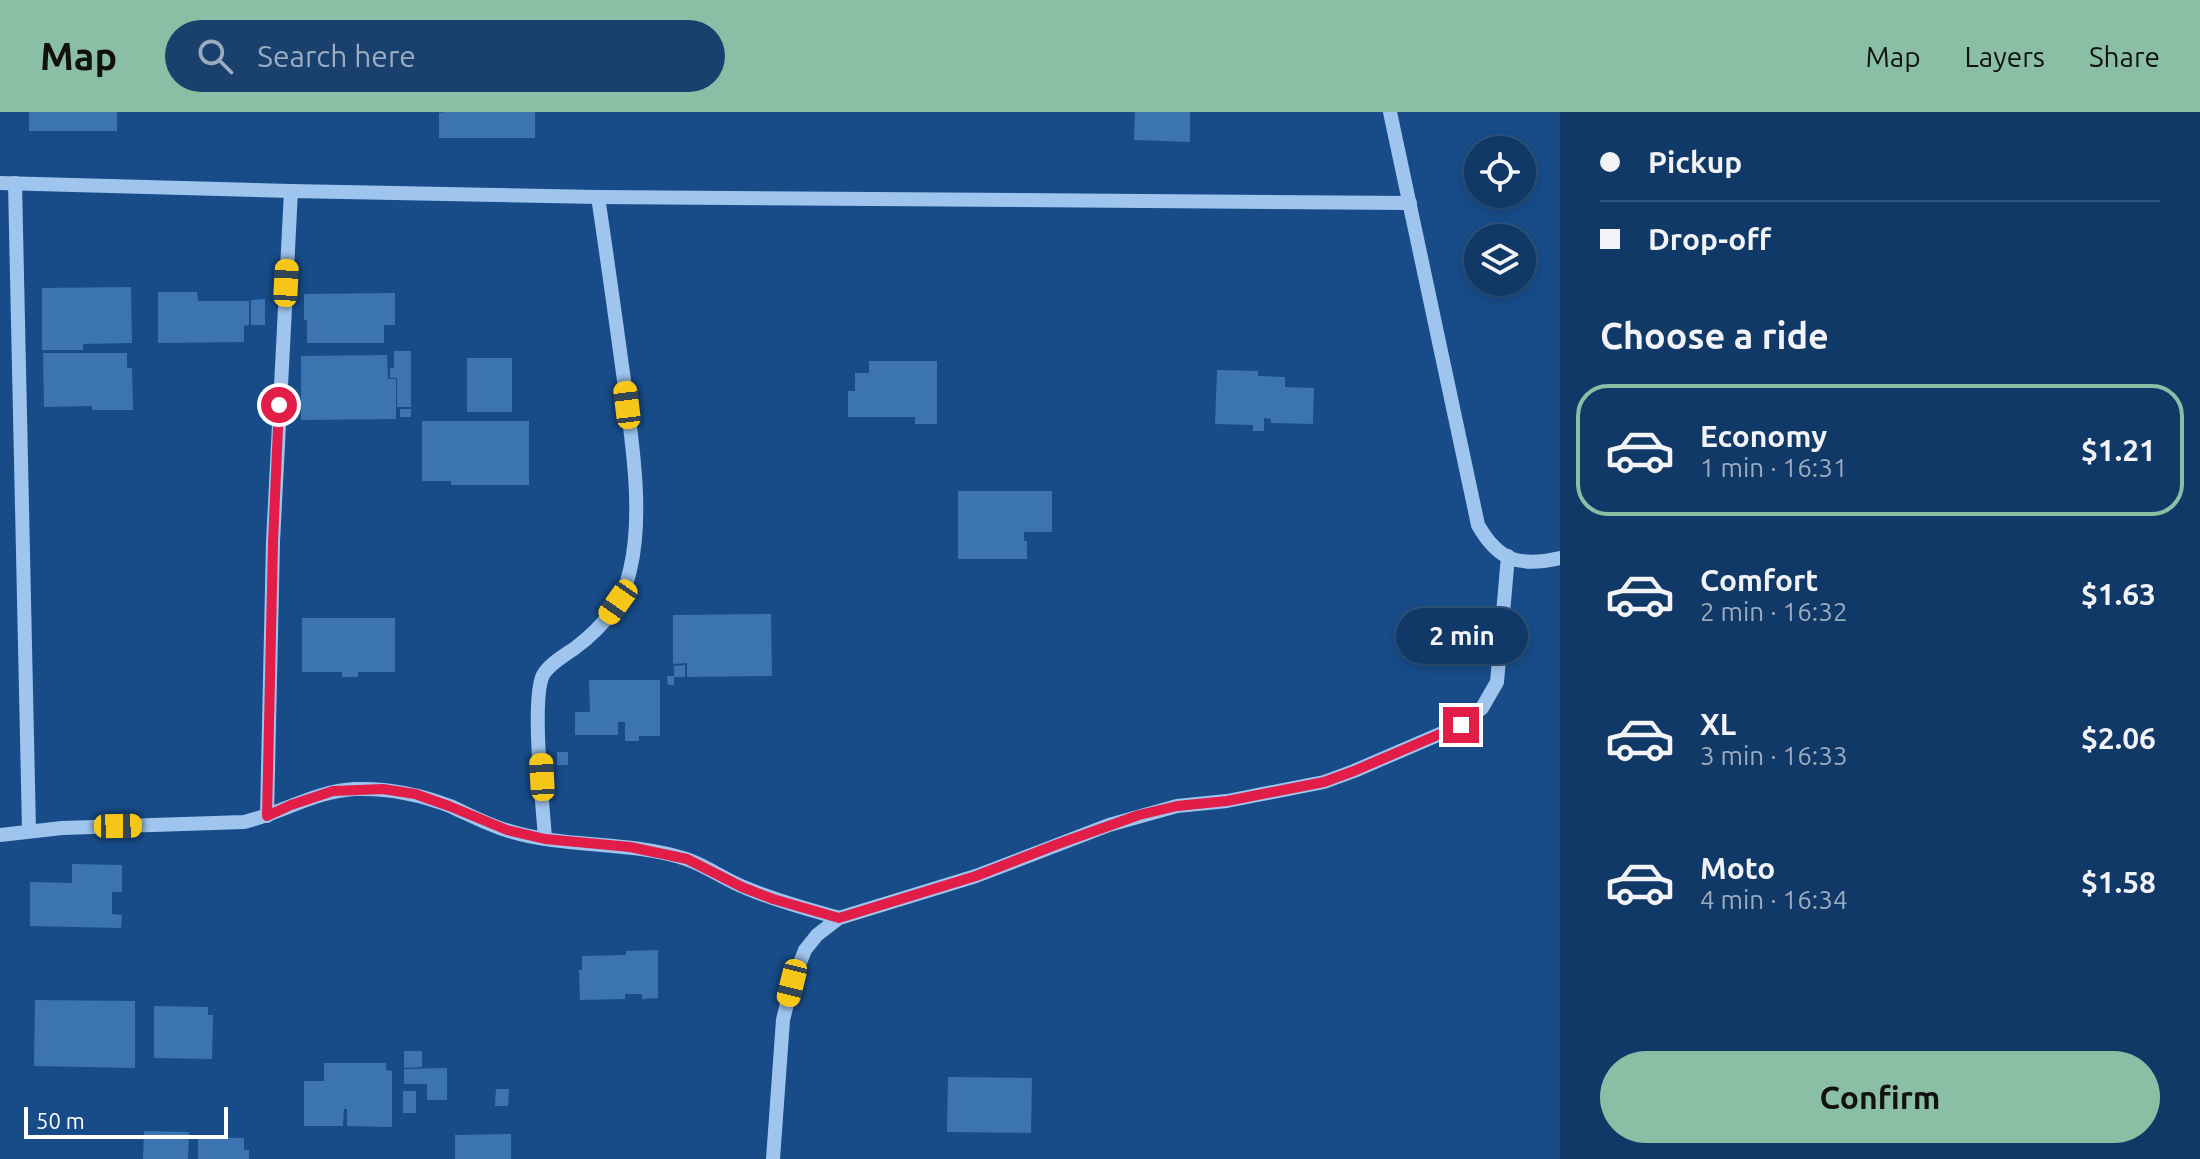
<!DOCTYPE html>
<html lang="en">
<head>
<meta charset="utf-8">
<style>
  body { margin:0; font-family:Ubuntu,sans-serif; background:#1a406d; color:#f1f3f6; height:100vh; display:flex; flex-direction:column; font-size:30px; white-space:nowrap }
  * { box-sizing:border-box; margin:0 }
  p { font-size:26px; color:#9cacc0 }
  .icon { flex:none; width:44px; height:44px; fill:none; stroke:currentColor; stroke-width:2; stroke-linecap:round; stroke-linejoin:round }
  .map { position:relative; flex:1; overflow:hidden }
  .side { display:flex; flex-direction:column; background:#113967; width:640px }
  .side>* { flex:none }
  .guide { display:grid; align-content:center; height:176px; padding:0 40px; background:#113967 }
  .tools { position:absolute; left:1464px; top:24px; display:grid; gap:16px }
  .tools a { display:grid; place-items:center; width:72px; height:72px; border-radius:50%; background:#113967; box-shadow:0 4px 12px #0003,0 0 0 2px #30537b; font-size:40px }
  .scale { position:absolute; left:24px; bottom:20px; width:204px; box-sizing:border-box; padding-left:8px; border:4px solid #fff; border-top:0; font-size:22px; line-height:28px; white-space:nowrap; color:#fff; -webkit-text-stroke:6px #174c89; paint-order:stroke }
  .end { position:absolute; width:36px; height:36px; margin:-18px; border:10px solid #e11d48; background:#fff; box-shadow:0 0 0 4px #fff }
  .from { border-radius:50% }
  .bubble { position:absolute; height:56px; border-radius:28px; background:#113967; box-shadow:0 4px 12px #0003,0 0 0 2px #30537b; font-size:26px; font-weight:600; line-height:56px; text-align:center }
  .car { position:absolute; width:24px; height:48px; margin:-24px -12px; border-radius:10px; box-shadow:0 0 6px 2px #0007; background:linear-gradient(#f5c518 24%,#345 0 40%,#f5c518 0 76%,#345 0 86%,#f5c518 0) }
  .guide b { display:flex; align-items:center; gap:28px; height:76px; font-size:30px }
  .guide b+b { border-top:2px solid #30537b }
  .guide i { width:20px; height:20px; background:#f1f3f6 }
  ul { padding:0; list-style:none }
  li { display:flex; align-items:center; gap:24px; height:132px; margin:0 16px 12px; padding:0 24px; border:4px solid transparent; border-radius:32px }
  li div { flex:1 }
  li b { display:block; font-size:30px }
  li em { font-style:normal; font-weight:600 }
  li.active { border-color:#8abfa5 }
  li>.icon { width:72px; height:72px; stroke-width:1.5 }
  h2 { padding:0 40px; font-size:36px; line-height:96px }
  .cta { display:flex; gap:16px; margin-top:auto; padding:16px 40px }
  .cta a { flex:1; height:92px; border-radius:48px; background:#8abfa5; color:#111; font-size:32px; font-weight:600; line-height:92px; text-align:center }
  header { display:flex; align-items:center; gap:48px; box-sizing:border-box; height:112px; padding:0 40px; background:#8abfa5; color:#111 }
  header strong { font-size:38px }
  nav { display:flex; gap:44px; margin-inline-start:auto; font-size:28px }
  .search { width:560px; height:72px; background:#1a406d; display:flex; align-items:center; gap:20px; box-sizing:border-box; padding:0 28px; border-radius:44px; color:#9cacc0; font-size:30px }
  main { display:flex; flex:1; min-height:0 }
  .map>svg:first-child { display:block }
</style>
</head>
<body>
<header>
<strong>Map</strong>
<div class="search"><svg class="icon" aria-label="search" viewBox="0 0 24 24"><circle cx="10" cy="10" r="6"/><path d="M15 15l6 6"/></svg>Search here</div>
<nav><a>Map</a><a>Layers</a><a>Share</a></nav>
</header>
<main>
<div class="map">
<svg width="1560" height="1047" viewBox="0 0 1560 1047">
  <rect width="100%" height="100%" fill="#174c89"/>
  <!-- building -->
  <g fill="#3b74b1">
    <rect x="29" y="0" width="88" height="19"/>
    <polygon points="444,0 535,0 535,26 439,26 439,1"/>
    <polygon points="1135,0 1190,0 1190,30 1134,28"/>
    <polygon points="131,175 132,231 83,232 83,238 42,238 42,176"/>
    <polygon points="158,180 197,180 198,189 249,189 249,213 244,214 244,230 158,231"/>
    <polygon points="395,181 395,213 384,213 384,231 307,231 307,208 304,208 304,182"/>
    <polygon points="265,187 265,213 251,213 251,188"/>
    <polygon points="394,239 411,239 411,295 397,295 397,266 390,266 390,256 394,256"/>
    <polygon points="43,241 127,241 127,256 132,256 133,298 92,298 92,294 44,295"/>
    <polygon points="387,243 388,267 396,267 396,307 301,308 301,244"/>
    <rect x="467" y="246" width="45" height="54"/>
    <polygon points="869,249 937,249 937,312 915,312 915,305 848,305 848,279 855,279 855,261 869,261"/>
    <polygon points="1217,258 1258,259 1258,264 1285,265 1285,275 1314,276 1313,312 1271,311 1271,307 1264,306 1264,319 1253,319 1253,313 1215,312"/>
    <rect x="400" y="297" width="11" height="8"/>
    <polygon points="422,309 529,309 529,373 451,373 451,369 422,369"/>
    <polygon points="958,379 1052,379 1052,420 1024,420 1024,429 1027,429 1027,447 958,447"/>
    <polygon points="771,502 772,564 687,565 687,551 673,552 673,503"/>
    <polygon points="302,506 395,506 395,560 358,560 358,565 342,565 342,560 302,560"/>
    <polygon points="685,553 685,565 674,565 674,554"/>
    <polygon points="667,564 674,564 674,573 668,573"/>
    <polygon points="589,568 660,568 660,624 639,624 639,629 625,629 625,610 618,610 618,623 575,623 575,600 590,600"/>
    <rect x="557" y="640" width="11" height="13"/>
    <polygon points="72,752 122,753 122,780 112,780 112,802 122,803 121,816 30,814 30,770 72,771"/>
    <polygon points="658,838 658,886 642,887 642,882 625,882 625,887 580,888 579,858 582,858 582,844 626,843 626,839"/>
    <polygon points="35,888 135,889 135,956 34,954"/>
    <polygon points="154,894 208,895 208,903 213,903 212,947 154,946"/>
    <polygon points="404,939 422,939 422,955 404,956"/>
    <polygon points="324,951 386,951 386,958 392,959 392,1015 347,1014 347,997 344,997 343,1014 304,1014 304,969 324,969"/>
    <polygon points="447,956 447,988 427,988 427,972 404,972 404,957"/>
    <polygon points="948,965 1032,966 1031,1021 947,1020"/>
    <polygon points="496,977 509,977 508,994 495,994"/>
    <rect x="403" y="979" width="13" height="22"/>
    <polygon points="144,1019 189,1020 188,1047 143,1047"/>
    <polygon points="511,1022 511,1047 455,1047 455,1023"/>
    <polygon points="198,1025 244,1026 244,1038 249,1038 249,1047 198,1047"/>
  </g>
  <g fill="none" stroke-linecap="round" stroke-linejoin="round">
    <!-- minor -->
    <g stroke="#9fc5ee" stroke-width="14">
      <path d="M 1390,0 L 1478,413 C 1499,450 1520,455 1560,446"/>
      <polyline points="0,71 291,79 598,85 1410,91"/>
      <polyline points="15,71 29,718"/>
      <polyline points="267,704 273,430 291,79"/>
      <path d="M 0,723 L 62,716 L 244,710 C 282,701 315,679 355,677 C 387,676 419,682 450,694 C 468,702 486,712 506,718 C 564,737 628,728 686,747 C 707,754 725,768 746,776 C 776,789 807,797 839,806"/>
      <path d="M 545,727 C 543,694 531,588 543,563 C 549,552 565,543 575,536 C 602,516 623,491 630,458 C 643,404 633,338 626,283 C 617,217 608,151 598,85"/>
      <polyline points="773,1047 783,908 792,871 805,838 817,823 839,806 976,764 1109,713 1177,694 1227,689 1324,670 1354,659 1461,613 1482,596 1497,570 1508,444"/>
    </g>
  </g>
  <g fill="none" stroke-linecap="round" stroke-linejoin="round">
    <!-- route -->
    <polyline stroke="#e11d48" stroke-width="10" points="279,293 273,430 267,704 291,693 333,679 383,677 415,682 449,694 507,718 545,727 630,735 687,747 742,775 773,787 839,806 976,764 1058,732 1139,703 1177,694 1227,689 1324,670 1354,659 1461,613"/>
  </g>
</svg>
<div class="tools">
<a><svg class="icon" aria-label="locate" viewBox="0 0 24 24"><circle cx="12" cy="12" r="6"/><path d="M12 2v4M12 18v4M2 12h4M18 12h4"/></svg></a>
<a><svg class="icon" aria-label="layers" viewBox="0 0 24 24"><path d="M12 4l9 5-9 5-9-5zM3 14l9 5 9-5"/></svg></a>
</div>
<div class="scale">50 m</div>
<i class="end from" style="left:279px;top:293px"></i>
<i class="end" style="left:1461px;top:613px"></i>
<div class="bubble" style="left:1396px;top:496px;width:132px">2 min</div>
<i class="car" style="left:286px;top:171px;rotate:3deg"></i>
<i class="car" style="left:627px;top:293px;rotate:353deg"></i>
<i class="car" style="left:618px;top:490px;rotate:215deg"></i>
<i class="car" style="left:542px;top:665px;rotate:357deg"></i>
<i class="car" style="left:118px;top:714px;rotate:89deg"></i>
<i class="car" style="left:792px;top:871px;rotate:194deg"></i>
</div>
<section class="side">
<div class="guide">
<b><i class="from"></i>Pickup</b>
<b><i></i>Drop-off</b>
</div>
<h2>Choose a ride</h2>
<ul>
<li class="active"><svg class="icon" aria-label="car" viewBox="0 0 24 24"><path d="M5 17H2v-5l4-1 3-4h7l3 4 3 1v5h-3M9 17h6M6 11h13"/><circle cx="7" cy="17" r="2"/><circle cx="17" cy="17" r="2"/></svg><div><b>Economy</b><p>1 min · 16:31</p></div><em>$1.21</em></li>
<li><svg class="icon" aria-label="car" viewBox="0 0 24 24"><path d="M5 17H2v-5l4-1 3-4h7l3 4 3 1v5h-3M9 17h6M6 11h13"/><circle cx="7" cy="17" r="2"/><circle cx="17" cy="17" r="2"/></svg><div><b>Comfort</b><p>2 min · 16:32</p></div><em>$1.63</em></li>
<li><svg class="icon" aria-label="car" viewBox="0 0 24 24"><path d="M5 17H2v-5l4-1 3-4h7l3 4 3 1v5h-3M9 17h6M6 11h13"/><circle cx="7" cy="17" r="2"/><circle cx="17" cy="17" r="2"/></svg><div><b>XL</b><p>3 min · 16:33</p></div><em>$2.06</em></li>
<li><svg class="icon" aria-label="car" viewBox="0 0 24 24"><path d="M5 17H2v-5l4-1 3-4h7l3 4 3 1v5h-3M9 17h6M6 11h13"/><circle cx="7" cy="17" r="2"/><circle cx="17" cy="17" r="2"/></svg><div><b>Moto</b><p>4 min · 16:34</p></div><em>$1.58</em></li>
</ul>
<div class="cta"><a>Confirm</a></div>
</section>
</main>
</body>
</html>
